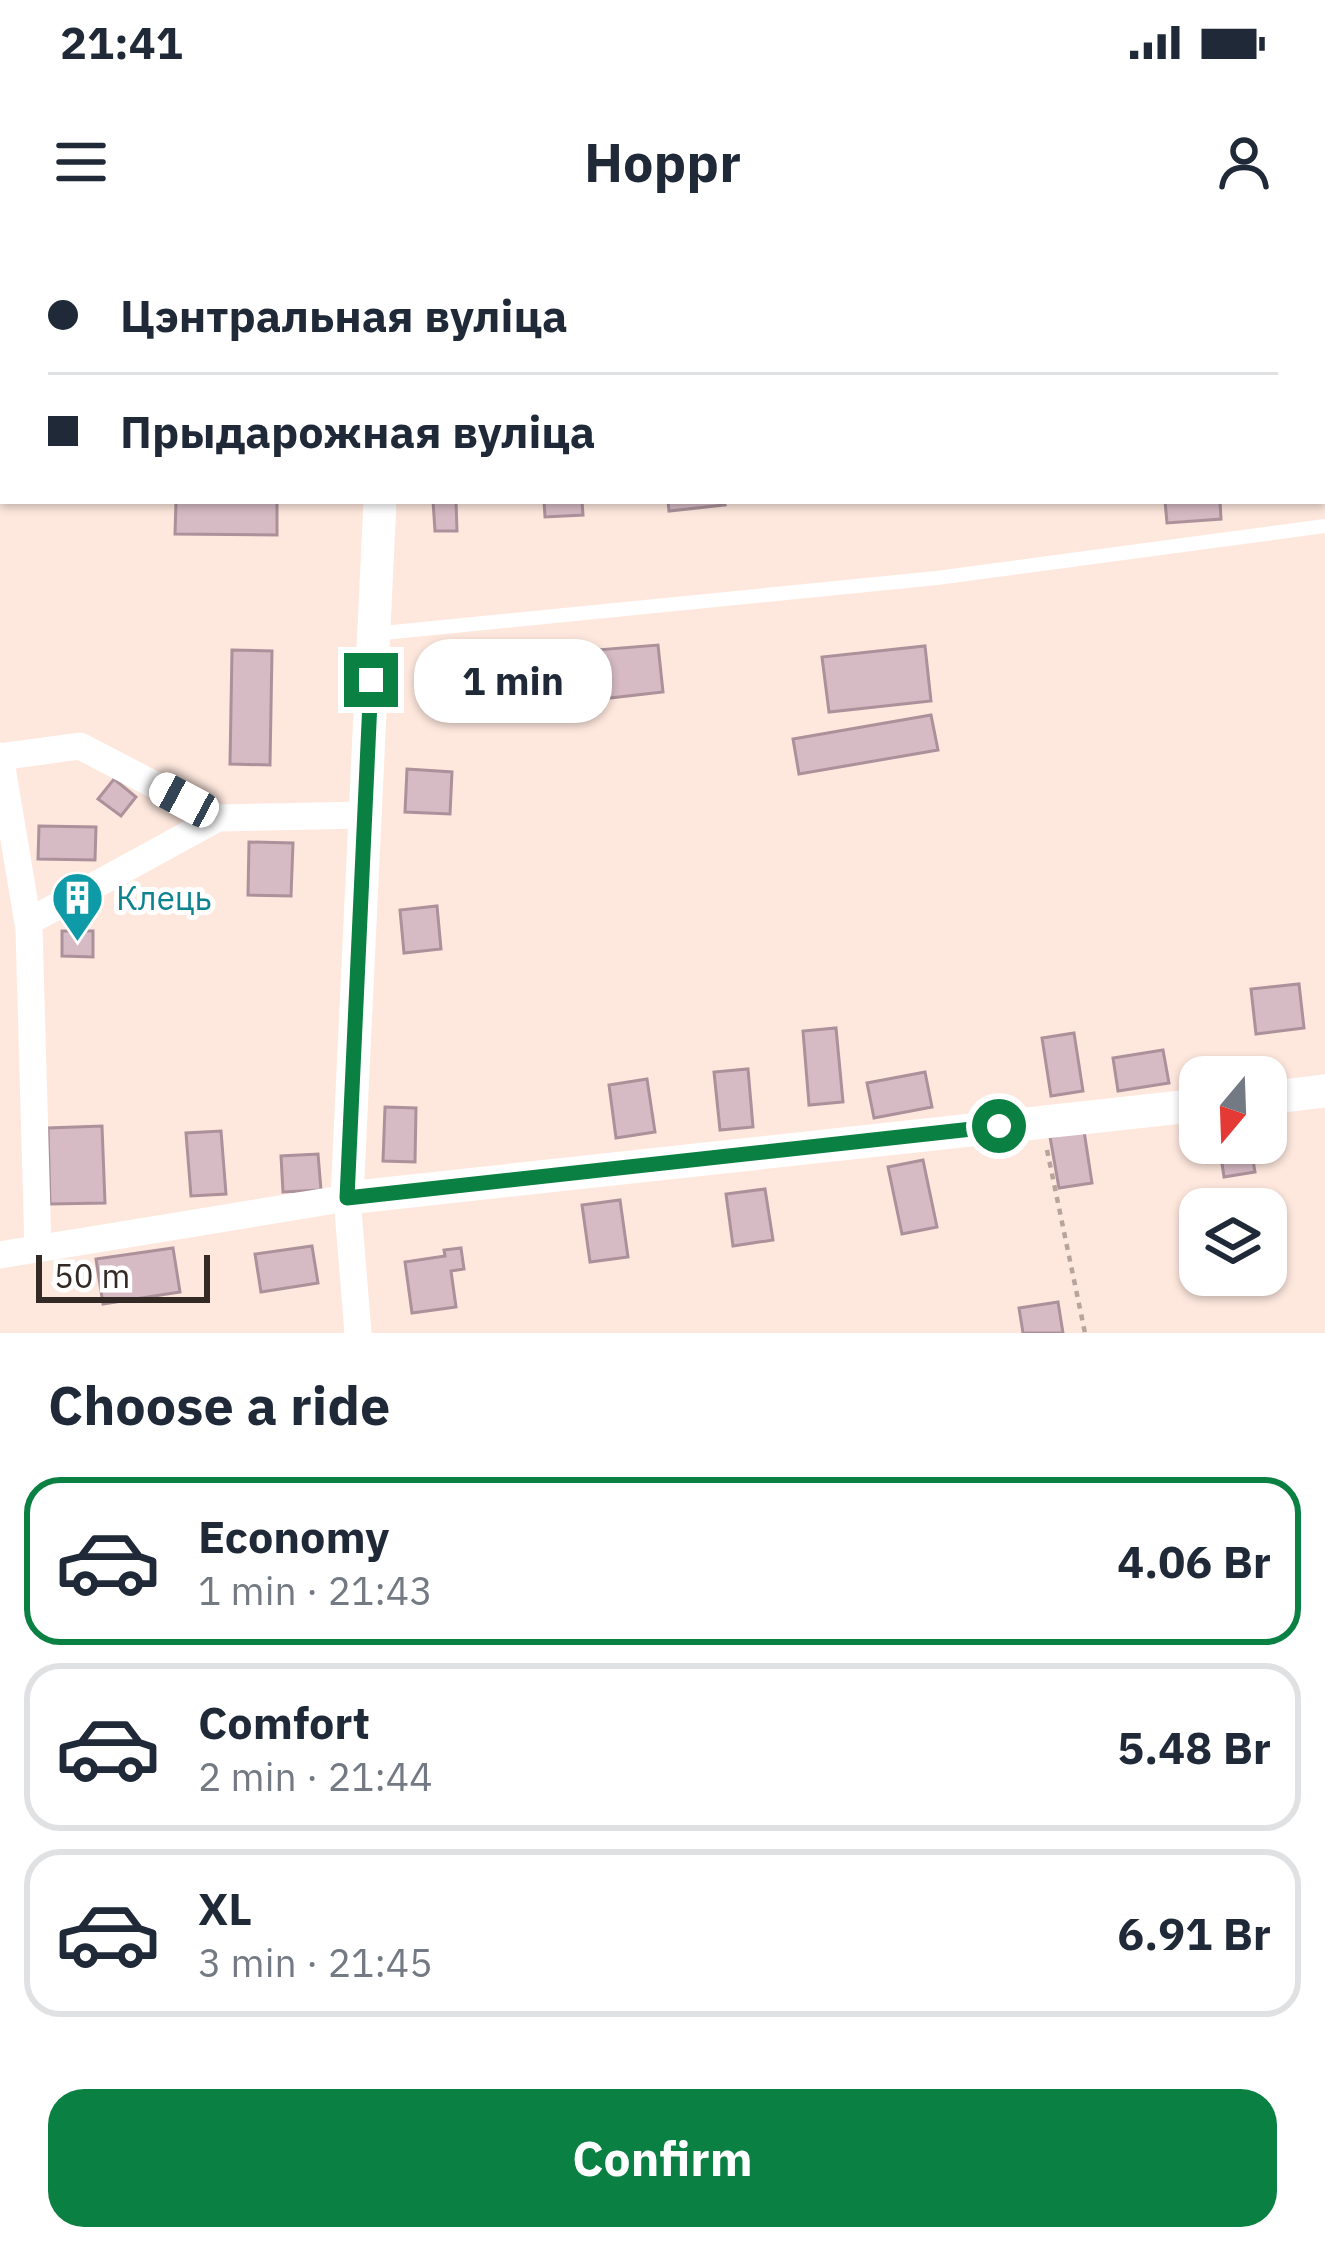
<!DOCTYPE html>
<html lang="en">
<head>
<meta charset="utf-8">
<style>
  body { margin:0; font-family:"IBM Plex Sans",sans-serif; background:#f6f6f7; color:#1f2937; height:100vh; display:flex; flex-direction:column; font-size:45px; white-space:nowrap }
  * { box-sizing:border-box; margin:0 }
  p { font-size:39px; color:#747a83 }
  .icon { flex:none; width:66px; height:66px; fill:none; stroke:currentColor; stroke-width:2; stroke-linecap:round; stroke-linejoin:round }
  .map { position:relative; height:1093px; overflow:hidden }
  .drawer { display:flex; flex-direction:column; background:#fff; flex:1 }
  .drawer>* { flex:none }
  .guide { position:absolute; left:0px; top:0px; width:1326px; height:264px; box-shadow:0 3px 9px #0004; display:grid; align-content:center; height:264px; padding:0 48px; background:#fff }
  .needle { width:78px; rotate:199deg }
  .buttons { position:absolute; left:1179px; top:816px; display:grid; gap:24px }
  .buttons a { display:grid; place-items:center; width:108px; height:108px; border-radius:24px; background:#fff; box-shadow:0 3px 9px #0004; font-size:60px }
  .scale { position:absolute; left:36px; bottom:30px; width:174px; box-sizing:border-box; padding-left:12px; border:6px solid #332925; border-top:0; font-size:33px; line-height:42px; white-space:nowrap; color:#332925; -webkit-text-stroke:9px #fff; paint-order:stroke }
  .end { position:absolute; width:54px; height:54px; margin:-27px; border:15px solid #0b8043; background:#fff; box-shadow:0 0 0 6px #fff }
  .from { border-radius:50% }
  .bubble { position:absolute; height:84px; border-radius:36px; background:#fff; box-shadow:0 3px 9px #0004; font-size:39px; font-weight:700; line-height:84px; text-align:center }
  .car { position:absolute; width:36px; height:72px; margin:-36px -18px; border-radius:15px; box-shadow:0 0 9px 3px #0007; background:linear-gradient(#fff 24%,#345 0 40%,#fff 0 76%,#345 0 86%,#fff 0) }
  .guide b { display:flex; align-items:center; gap:42px; height:114px; font-size:45px }
  .guide b+b { border-top:3px solid #e0e1e3 }
  .guide i { width:30px; height:30px; background:#1f2937 }
  ul { padding:0; list-style:none }
  li { display:flex; align-items:center; gap:36px; height:168px; margin:0 24px 18px; padding:0 24px; border:6px solid #e0e1e3; border-radius:36px }
  li div { flex:1 }
  li b { display:block; font-size:45px }
  li em { font-style:normal; font-weight:700 }
  li.selected { border-color:#0b8043 }
  li>.icon { width:108px; height:108px; stroke-width:1.5 }
  h2 { padding:0 48px; font-size:54px; line-height:144px }
  .cta { display:flex; gap:24px; margin-top:auto; padding:24px 48px }
  .cta a { flex:1; height:138px; border-radius:36px; background:#0b8043; color:#fff; font-size:48px; font-weight:700; line-height:138px; text-align:center }
  .status { display:flex; justify-content:space-between; align-items:center; height:84px; padding:0 60px; background:#fff; direction:ltr }
  .status svg { height:33px; fill:currentColor }
  header { display:flex; justify-content:space-between; align-items:center; height:156px; padding:0 48px; background:#fff; font-size:54px; font-weight:700 }
  .map>svg:first-child { display:block }
</style>
</head>
<body>
<div class="status"><b>21:41</b><svg viewBox="0 0 49 12"><path d="M0 12V9h3v3zM5 12V6h3v6zM10 12V3h3v9zM15 12V0h3v12zM26 1h20v11H26zM47 4h2v5h-2z"/></svg></div>
<header><svg class="icon" aria-label="menu" viewBox="0 0 24 24"><path d="M4 6h16M4 12h16M4 18h16"/></svg>Hoppr<svg class="icon" aria-label="person" viewBox="0 0 24 24"><circle cx="12" cy="8" r="4"/><path d="M4 21q1-7 8-7t8 7"/></svg></header>
<div class="map">
<svg width="1325" height="1093" viewBox="0 0 1325 1093">
  <rect width="100%" height="100%" fill="#fee8de"/>
  <!-- building -->
  <g fill="#d6bac4" stroke="#ac919b" stroke-width="3">
    <polygon points="176,261 277,261 277,295 175,294"/>
    <polygon points="433,261 456,261 457,291 435,291"/>
    <polygon points="544,261 582,261 583,275 545,277"/>
    <polygon points="668,261 724,261 725,265 669,271"/>
    <polygon points="1165,261 1220,261 1221,279 1167,283"/>
    <polygon points="522,404 527,445 486,449 482,407"/>
    <polygon points="658,405 663,452 601,459 596,410"/>
    <polygon points="925,406 931,461 829,472 822,417"/>
    <polygon points="232,410 272,411 270,525 230,524"/>
    <polygon points="931,475 938,510 799,534 793,499"/>
    <polygon points="407,529 452,532 450,574 405,572"/>
    <polygon points="114,539 136,557 121,576 98,559"/>
    <polygon points="39,586 96,587 95,620 38,619"/>
    <polygon points="249,602 293,603 291,656 248,655"/>
    <polygon points="437,666 441,709 404,713 400,670"/>
    <polygon points="62,691 93,691 93,717 62,716"/>
    <polygon points="1299,744 1304,788 1256,794 1251,749"/>
    <polygon points="836,788 843,862 809,865 803,791"/>
    <polygon points="1074,793 1083,851 1051,856 1042,798"/>
    <polygon points="1163,810 1169,843 1118,851 1113,818"/>
    <polygon points="748,829 753,887 720,890 714,832"/>
    <polygon points="925,832 932,867 874,878 867,843"/>
    <polygon points="647,839 655,892 616,898 609,845"/>
    <polygon points="385,867 416,868 415,922 383,921"/>
    <polygon points="102,886 105,963 50,964 48,888"/>
    <polygon points="221,891 226,954 191,956 186,893"/>
    <polygon points="1084,891 1092,943 1059,948 1050,897"/>
    <polygon points="1219,903 1250,903 1255,932 1224,937"/>
    <polygon points="318,914 321,950 283,952 281,916"/>
    <polygon points="923,920 937,987 902,994 888,927"/>
    <polygon points="765,949 773,1000 733,1006 726,954"/>
    <polygon points="620,960 628,1017 590,1022 582,965"/>
    <polygon points="312,1006 318,1043 261,1052 255,1014"/>
    <polygon points="173,1008 180,1052 103,1064 96,1019"/>
    <polygon points="461,1008 464,1029 451,1031 456,1067 412,1073 405,1022 445,1016 444,1010"/>
    <polygon points="1058,1062 1063,1093 1023,1093 1019,1068"/>
  </g>
  <g fill="none" stroke-linecap="round" stroke-linejoin="round">
    <!-- path -->
    <polyline stroke="#b7a59d" stroke-width="4.5" stroke-dasharray="6 6" stroke-linecap="butt" points="1047,910 1085,1093"/>
    <!-- service -->
    <polyline stroke="#fff" stroke-width="14" points="373,394 937,338 1325,286"/>
    <!-- minor -->
    <g stroke="#fff" stroke-width="27">
      <polyline points="1314,0 1314,3"/>
      <polyline points="1323,110 1325,110"/>
      <polyline points="0,516 29,689 38,1009"/>
      <polyline points="0,517 80,506 218,578"/>
      <polyline points="28,682 218,578 365,575"/>
      <polyline points="0,1015 347,958 358,1093"/>
    </g>
    <!-- tertiary -->
    <g stroke="#fff" stroke-width="33">
      <polyline points="386,3 386,0"/>
      <polyline points="380,261 347,958 1200,865"/>
      <polyline points="1266,858 1325,851"/>
    </g>
  </g>
  <g fill="none" stroke-linecap="round" stroke-linejoin="round">
    <!-- route -->
    <polyline stroke="#0b8043" stroke-width="15" points="371,440 347,958 999,886"/>
  </g>
  <!-- icons -->
  <defs>
    <symbol id="building-pin" viewBox="-11 -11 22 30"><path d="M0 17L-7.5 6A9.5 9.5 0 1 1 7.5 6Z" fill="#0f9aa8" stroke="#fff"/><path d="M-4-6H4V6H1V3H-1V6H-4ZM-2.5-4.3h1.7v1.8h-1.7ZM.8-4.3h1.7v1.8H.8ZM-2.5-1h1.7V.8h-1.7ZM.8-1h1.7V.8H.8Z" fill="#fff"/></symbol>
  </defs>
  <g fill-rule="evenodd">
    <use href="#building-pin" x="48" y="628" width="59" height="81"/>
  </g>
  <g text-anchor="middle" stroke-width="10" stroke-linejoin="round" paint-order="stroke">
    <!-- culture labels -->
    <g font-size="33" fill="#0d838f" stroke="#fff" text-anchor="start">
      <text x="116" y="670">Клець</text>
    </g>
  </g>
</svg>
<div class="buttons">
<a><svg class="needle" viewBox="-14 -14 28 28"><path d="M0-13l5 13h-10z" fill="#e53935"/><path d="M0 13l5-13h-10z" fill="#747a83"/></svg></a>
<a><svg class="icon" aria-label="layers" viewBox="0 0 24 24"><path d="M12 4l9 5-9 5-9-5zM3 14l9 5 9-5"/></svg></a>
</div>
<div class="scale">50 m</div>
<i class="end from" style="left:999px;top:886px"></i>
<i class="end" style="left:371px;top:440px"></i>
<div class="bubble" style="left:414px;top:399px;width:198px">1 min</div>
<i class="car" style="left:184px;top:560px;rotate:298deg"></i>
<div class="guide">
<b><i class="from"></i>Цэнтральная вуліца</b>
<b><i></i>Прыдарожная вуліца</b>
</div>
</div>
<section class="drawer">
<h2>Choose a ride</h2>
<ul>
<li class="selected"><svg class="icon" aria-label="car" viewBox="0 0 24 24"><path d="M5 17H2v-5l4-1 3-4h7l3 4 3 1v5h-3M9 17h6M6 11h13"/><circle cx="7" cy="17" r="2"/><circle cx="17" cy="17" r="2"/></svg><div><b>Economy</b><p>1 min · 21:43</p></div><em>4.06 Br</em></li>
<li><svg class="icon" aria-label="car" viewBox="0 0 24 24"><path d="M5 17H2v-5l4-1 3-4h7l3 4 3 1v5h-3M9 17h6M6 11h13"/><circle cx="7" cy="17" r="2"/><circle cx="17" cy="17" r="2"/></svg><div><b>Comfort</b><p>2 min · 21:44</p></div><em>5.48 Br</em></li>
<li><svg class="icon" aria-label="car" viewBox="0 0 24 24"><path d="M5 17H2v-5l4-1 3-4h7l3 4 3 1v5h-3M9 17h6M6 11h13"/><circle cx="7" cy="17" r="2"/><circle cx="17" cy="17" r="2"/></svg><div><b>XL</b><p>3 min · 21:45</p></div><em>6.91 Br</em></li>
</ul>
<div class="cta"><a>Confirm</a></div>
</section>
</body>
</html>
